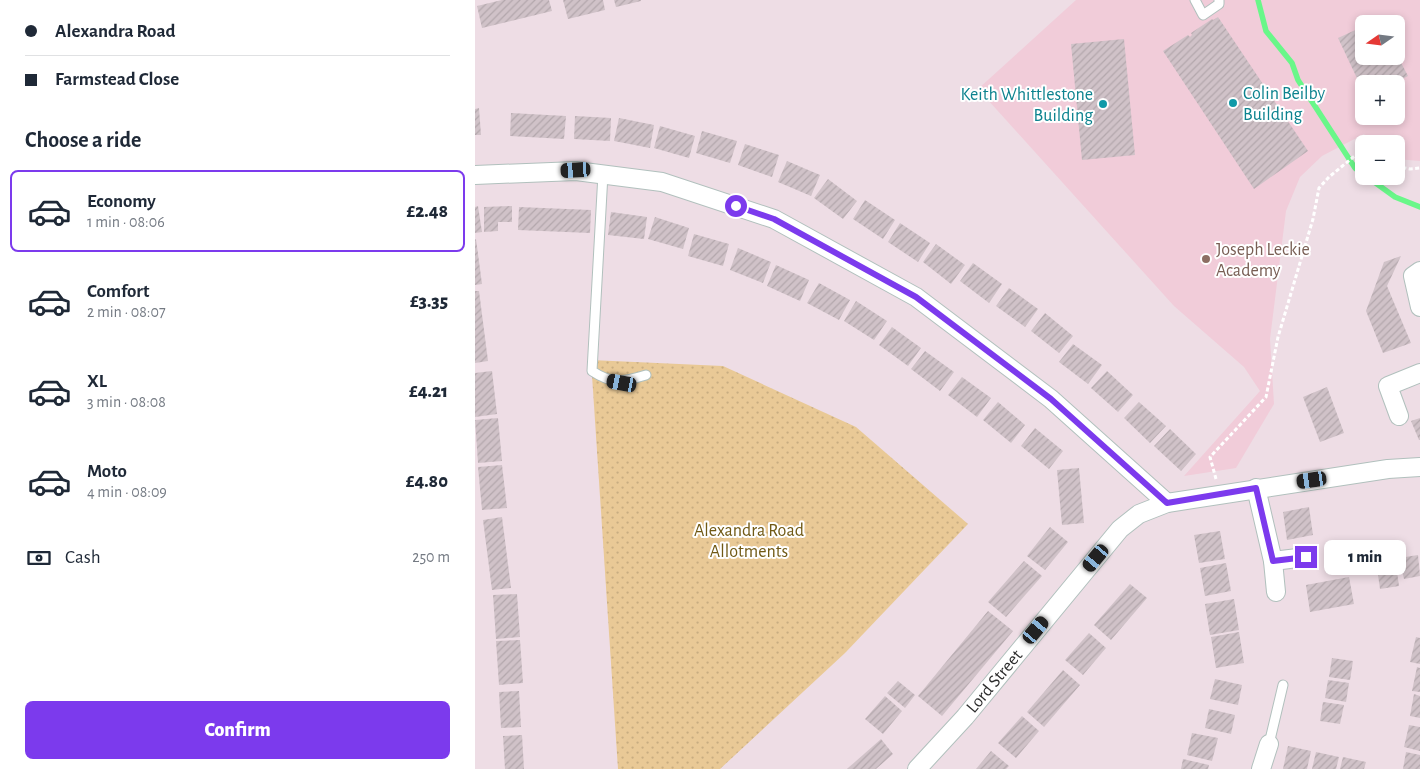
<!DOCTYPE html>
<html lang="en">
<head>
<meta charset="utf-8">
<style>
  body { margin:0; font-family:"Alegreya Sans",sans-serif; background:#f2f2f3; color:#1f2937; height:100vh; display:flex; flex-direction:column; font-size:19px; white-space:nowrap }
  * { box-sizing:border-box; margin:0 }
  p { font-size:16px; color:#747a83 }
  .icon { flex:none; width:28px; height:28px; fill:none; stroke:currentColor; stroke-width:2; stroke-linecap:round; stroke-linejoin:round }
  .map { position:relative; flex:1; overflow:hidden }
  .side { display:flex; flex-direction:column; background:#fff; width:475px }
  .side>* { flex:none }
  .banner { display:grid; align-content:center; height:110px; padding:0 25px; background:#fff }
  .needle { width:32px; rotate:256deg }
  .buttons { position:absolute; left:880px; top:15px; display:grid; gap:10px }
  .buttons a { display:grid; place-items:center; width:50px; height:50px; border-radius:8px; background:#fff; box-shadow:0 2px 8px #0003; font-size:25px }
  .end { position:absolute; width:22px; height:22px; margin:-11px; border:6px solid #7c3aed; background:#fff; box-shadow:0 0 0 2px #fff }
  .from { border-radius:50% }
  .bubble { position:absolute; height:35px; border-radius:8px; background:#fff; box-shadow:0 2px 8px #0003; font-size:16px; font-weight:800; line-height:35px; text-align:center }
  .car { position:absolute; width:15px; height:30px; margin:-15px -8px; border-radius:6px; box-shadow:0 0 4px 1px #0007; background:linear-gradient(#222 24%,#8ab4d8 0 40%,#222 0 76%,#8ab4d8 0 86%,#222 0) }
  .banner b { display:flex; align-items:center; gap:18px; height:48px; font-size:19px }
  .banner b+b { border-top:1px solid #e0e1e3 }
  .banner i { width:12px; height:12px; background:#1f2937 }
  ul { padding:0; list-style:none }
  li { display:flex; align-items:center; gap:15px; height:82px; margin:0 10px 8px; padding:0 15px; border:2px solid transparent; border-radius:8px }
  li div { flex:1 }
  li b { display:block; font-size:19px }
  li em { font-style:normal; font-weight:800 }
  li.selected { border-color:#7c3aed }
  li>.icon { width:45px; height:45px; stroke-width:1.5 }
  h2 { padding:0 25px; font-size:22px; line-height:60px }
  .pay { display:flex; align-items:center; gap:12px; height:55px; padding:0 25px; font-size:19px }
  .pay p { margin-inline-start:auto }
  .primary-button { display:flex; gap:10px; margin-top:auto; padding:10px 25px }
  .primary-button a { flex:1; height:58px; border-radius:8px; background:#7c3aed; color:#fff; font-size:20px; font-weight:800; line-height:58px; text-align:center }
  main { display:flex; flex:1; min-height:0 }
  .map>svg:first-child { display:block }
</style>
</head>
<body>
<main>
<section class="side">
<div class="banner">
<b><i class="from"></i>Alexandra Road</b>
<b><i></i>Farmstead Close</b>
</div>
<h2>Choose a ride</h2>
<ul>
<li class="selected"><svg class="icon" aria-label="car" viewBox="0 0 24 24"><path d="M5 17H2v-5l4-1 3-4h7l3 4 3 1v5h-3M9 17h6M6 11h13"/><circle cx="7" cy="17" r="2"/><circle cx="17" cy="17" r="2"/></svg><div><b>Economy</b><p>1 min · 08:06</p></div><em>£2.48</em></li>
<li><svg class="icon" aria-label="car" viewBox="0 0 24 24"><path d="M5 17H2v-5l4-1 3-4h7l3 4 3 1v5h-3M9 17h6M6 11h13"/><circle cx="7" cy="17" r="2"/><circle cx="17" cy="17" r="2"/></svg><div><b>Comfort</b><p>2 min · 08:07</p></div><em>£3.35</em></li>
<li><svg class="icon" aria-label="car" viewBox="0 0 24 24"><path d="M5 17H2v-5l4-1 3-4h7l3 4 3 1v5h-3M9 17h6M6 11h13"/><circle cx="7" cy="17" r="2"/><circle cx="17" cy="17" r="2"/></svg><div><b>XL</b><p>3 min · 08:08</p></div><em>£4.21</em></li>
<li><svg class="icon" aria-label="car" viewBox="0 0 24 24"><path d="M5 17H2v-5l4-1 3-4h7l3 4 3 1v5h-3M9 17h6M6 11h13"/><circle cx="7" cy="17" r="2"/><circle cx="17" cy="17" r="2"/></svg><div><b>Moto</b><p>4 min · 08:09</p></div><em>£4.80</em></li>
</ul>
<div class="pay"><svg class="icon" aria-label="cash" viewBox="0 0 24 24"><path d="M3 7h18v10H3z"/><circle cx="12" cy="12" r="2"/></svg>Cash<p>250 m</p></div>
<div class="primary-button"><a>Confirm</a></div>
</section>
<div class="map">
<svg width="945" height="769" viewBox="0 0 945 769">
  <defs>
    <pattern id="green-dots" width="8" height="8" patternUnits="userSpaceOnUse" patternTransform="scale(1.25)"><rect width="8" height="8" fill="#e9c996"/><path d="M2 2h.1M6 6h.1" fill="none" stroke="#c8ad81" stroke-width="1.8" stroke-linecap="round"/></pattern>
    <pattern id="building-hatch" width="6" height="6" patternUnits="userSpaceOnUse" patternTransform="scale(1.25)"><rect width="6" height="6" fill="#d0c2c8"/><path d="M-1 1l2-2M0 6l6-6M5 7l2-2" fill="none" stroke="#b3a7ac"/></pattern>
  </defs>
  <rect width="100%" height="100%" fill="#eedde5"/>
  <!-- education -->
  <path fill="#f1ccd9" fill-rule="evenodd" d="M 601,0 L 945,0 L 945,161 L 921,159 L 921,144 L 898,144 L 889,134 L 847,156 L 825,177 L 811,211 L 795,339 L 799,404 L 761,468 L 709,476 L 785,391 L 769,367 L 699,306 L 503,89 ZM 889,24 L 921,24 L 921,56 L 889,56 ZM 889,84 L 921,84 L 921,116 L 889,116 Z"/>
  <!-- green -->
  <polygon fill="url(#green-dots)" points="116,360 248,366 381,427 493,524 370,653 245,769 143,769"/>
  <g fill="none" stroke-linecap="round" stroke-linejoin="round">
    <!-- stream -->
    <g stroke="#69f789" stroke-width="5.5">
      <polyline points="783,0 791,31 817,63 823,80 880,168 889,175"/>
      <polyline points="891,176 920,197 945,207"/>
    </g>
  </g>
  <!-- building -->
  <g fill="url(#building-hatch)">
    <polygon points="27,0 74,0 77,11 7,28 2,6"/>
    <polygon points="88,0 128,0 130,10 93,19"/>
    <polygon points="139,0 166,0 166,1 141,7"/>
    <polygon points="743,17 833,151 779,189 688,51 713,35 715,37 717,35 716,33 737,19 738,20"/>
    <polygon points="889,26 889,56 921,56 921,53 933,76 917,84 889,84 889,93 863,38"/>
    <polygon points="649,39 660,155 607,160 596,44"/>
    <polygon points="4,108 6,135 0,135 0,109"/>
    <polygon points="36,113 91,116 89,139 35,136"/>
    <polygon points="100,116 136,118 135,141 99,139"/>
    <polygon points="144,118 179,125 175,148 139,141"/>
    <polygon points="185,126 220,136 214,158 179,148"/>
    <polygon points="227,131 262,141 255,163 221,153"/>
    <polygon points="270,144 304,155 297,177 263,165"/>
    <polygon points="312,161 345,175 336,196 303,182"/>
    <polygon points="353,179 382,201 368,219 339,198"/>
    <polygon points="390,200 420,220 408,239 378,219"/>
    <polygon points="3,206 7,232 0,233 0,207"/>
    <polygon points="37,206 37,222 23,222 23,231 9,232 9,207"/>
    <polygon points="44,207 116,210 115,233 43,230"/>
    <polygon points="136,212 172,217 169,239 133,235"/>
    <polygon points="180,217 214,228 208,249 173,239"/>
    <polygon points="425,223 455,243 443,262 413,242"/>
    <polygon points="219,234 254,244 248,266 213,256"/>
    <polygon points="1,239 7,284 0,285 0,240"/>
    <polygon points="461,244 490,265 476,284 448,262"/>
    <polygon points="263,248 296,262 288,283 255,270"/>
    <polygon points="926,256 912,286 936,343 908,353 891,311 909,262"/>
    <polygon points="498,263 527,284 514,303 485,281"/>
    <polygon points="301,265 334,280 325,301 292,286"/>
    <polygon points="344,283 375,300 364,320 332,303"/>
    <polygon points="534,288 563,309 550,327 521,306"/>
    <polygon points="0,291 4,291 13,361 0,363"/>
    <polygon points="381,301 412,321 399,340 369,321"/>
    <polygon points="570,313 598,336 584,353 556,331"/>
    <polygon points="417,327 446,348 433,366 404,345"/>
    <polygon points="598,344 627,365 613,384 584,362"/>
    <polygon points="450,351 479,372 465,391 436,369"/>
    <polygon points="17,371 22,414 0,417 0,373"/>
    <polygon points="632,371 658,395 643,412 616,388"/>
    <polygon points="487,377 516,398 502,417 473,395"/>
    <polygon points="852,387 869,433 845,442 828,397"/>
    <polygon points="523,402 550,425 536,443 508,420"/>
    <polygon points="664,402 691,426 675,443 649,418"/>
    <polygon points="23,418 27,461 3,463 0,420"/>
    <polygon points="945,418 945,440 944,440 936,421"/>
    <polygon points="560,428 588,451 574,469 546,446"/>
    <polygon points="695,429 721,454 706,471 679,446"/>
    <polygon points="27,465 32,508 7,510 3,467"/>
    <polygon points="604,468 609,523 587,525 582,470"/>
    <polygon points="834,507 838,535 812,540 808,512"/>
    <polygon points="27,517 36,588 17,590 8,520"/>
    <polygon points="575,527 593,542 570,570 552,556"/>
    <polygon points="745,531 750,559 724,563 719,535"/>
    <polygon points="943,555 945,576 929,579 924,558"/>
    <polygon points="549,561 567,576 531,617 513,602"/>
    <polygon points="751,563 756,591 730,596 725,568"/>
    <polygon points="921,565 924,586 905,589 902,568"/>
    <polygon points="874,577 879,604 835,612 831,585"/>
    <polygon points="655,584 672,598 636,640 619,625"/>
    <polygon points="42,594 45,637 21,639 18,595"/>
    <polygon points="759,599 764,630 735,635 730,604"/>
    <polygon points="513,611 538,631 467,716 443,696"/>
    <polygon points="764,632 769,663 741,668 736,637"/>
    <polygon points="614,633 631,648 608,675 590,660"/>
    <polygon points="941,637 945,638 945,664 935,662"/>
    <polygon points="45,640 48,683 24,685 21,641"/>
    <polygon points="857,658 878,661 875,680 854,677"/>
    <polygon points="942,667 945,668 945,692 937,691"/>
    <polygon points="588,670 605,685 569,727 552,712"/>
    <polygon points="740,679 767,685 763,705 735,699"/>
    <polygon points="853,680 874,683 871,702 850,698"/>
    <polygon points="423,681 440,695 430,708 412,693"/>
    <polygon points="44,691 46,727 26,728 24,692"/>
    <polygon points="939,694 945,696 945,718 935,716"/>
    <polygon points="410,696 427,711 408,734 390,719"/>
    <polygon points="848,702 869,705 865,724 845,721"/>
    <polygon points="734,709 760,715 756,734 730,728"/>
    <polygon points="547,716 564,731 541,758 523,743"/>
    <polygon points="934,725 945,727 945,751 929,747"/>
    <polygon points="717,733 743,738 737,761 712,755"/>
    <polygon points="47,735 49,769 30,769 28,736"/>
    <polygon points="406,739 418,754 401,769 372,769"/>
    <polygon points="813,746 836,751 832,769 808,769"/>
    <polygon points="516,751 534,766 531,769 501,769"/>
    <polygon points="841,752 864,757 861,769 837,769"/>
    <polygon points="931,752 945,755 945,769 928,769"/>
    <polygon points="868,757 891,762 889,769 865,769"/>
    <polygon points="708,759 734,765 733,769 706,769"/>
  </g>
  <g fill="none" stroke-linecap="round" stroke-linejoin="round">
    <defs>
      <g id="lane">
        <polyline points="720,0 728,15 744,4 744,0"/>
        <path d="M 128,174 L 117,371 C 138,385 148,382 171,375"/>
        <polyline points="794,744 808,685"/>
      </g>
      <g id="street">
        <polyline points="0,175 101,171 187,182 299,219 441,297 576,399 692,503"/>
        <polyline points="945,271 938,276 945,307"/>
        <polyline points="924,416 913,386 945,373"/>
        <polyline points="781,488 798,561 801,592"/>
        <polyline points="798,561 831,557"/>
        <polyline points="442,769 490,717 645,529 664,514 692,503 913,469 945,467"/>
        <polyline points="786,769 794,744"/>
      </g>
    </defs>
    <!-- lane casing -->
    <use href="#lane" stroke="#b1c0bd" stroke-width="11"/>
    <!-- street casing -->
    <use href="#street" stroke="#b1c0bd" stroke-width="20"/>
    <!-- path -->
    <g stroke="#fff" stroke-width="3" stroke-dasharray="4 2.5" stroke-linecap="butt">
      <polyline points="921,166 935,169 945,168"/>
      <polyline points="741,479 735,457 791,397 803,337 838,219 844,188 854,177 887,150 889,151"/>
    </g>
    <!-- lane -->
    <use href="#lane" stroke="#fff" stroke-width="9"/>
    <!-- street -->
    <use href="#street" stroke="#fff" stroke-width="18"/>
  </g>
  <g fill="none" stroke-linecap="round" stroke-linejoin="round">
    <!-- route -->
    <polyline stroke="#7c3aed" stroke-width="6" points="261,206 299,219 441,297 576,399 692,503 781,488 798,561 831,557"/>
  </g>
  <!-- markers -->
  <g fill="#0f9aa8" stroke="#fff" stroke-width="2">
    <circle cx="758" cy="103" r="5"/>
    <circle cx="628" cy="104" r="5"/>
  </g>
  <circle fill="#8d6e63" stroke="#fff" stroke-width="2" cx="731" cy="259" r="5"/>
  <g text-anchor="middle" stroke-width="4" stroke-linejoin="round" paint-order="stroke">
    <!-- culture labels -->
    <g font-size="18" fill="#0d838f" stroke="#fff" text-anchor="start">
      <text x="768" y="99">Colin Beilby<tspan x="768" dy="21">Building</tspan></text>
      <text x="618" y="100" text-anchor="end">Keith Whittlestone<tspan x="618" dy="21">Building</tspan></text>
    </g>
    <!-- education labels -->
    <g font-size="18" fill="#785e54" stroke="#fff" text-anchor="start">
      <text x="741" y="255">Joseph Leckie<tspan x="741" dy="21">Academy</tspan></text>
    </g>
    <!-- park labels -->
    <g font-size="18" fill="#705915" stroke="#fff">
      <text x="274" y="536">Alexandra Road<tspan x="274" dy="21">Allotments</tspan></text>
    </g>
    <!-- street labels -->
    <g font-size="18" fill="#2c2c2c" stroke="#fff">
      <text transform="translate(519 681) rotate(-50)" y="6">Lord Street</text>
    </g>
  </g>
</svg>
<div class="buttons">
<a><svg class="needle" viewBox="-14 -14 28 28"><path d="M0-13l5 13h-10z" fill="#e53935"/><path d="M0 13l5-13h-10z" fill="#747a83"/></svg></a>
<a>+</a>
<a>−</a>
</div>
<i class="end from" style="left:261px;top:206px"></i>
<i class="end" style="left:831px;top:557px"></i>
<div class="bubble" style="left:849px;top:540px;width:82px">1 min</div>
<i class="car" style="left:101px;top:170px;rotate:267deg"></i>
<i class="car" style="left:147px;top:383px;rotate:281deg"></i>
<i class="car" style="left:837px;top:480px;rotate:262deg"></i>
<i class="car" style="left:621px;top:558px;rotate:220deg"></i>
<i class="car" style="left:561px;top:630px;rotate:40deg"></i>
</div>
</main>
</body>
</html>
